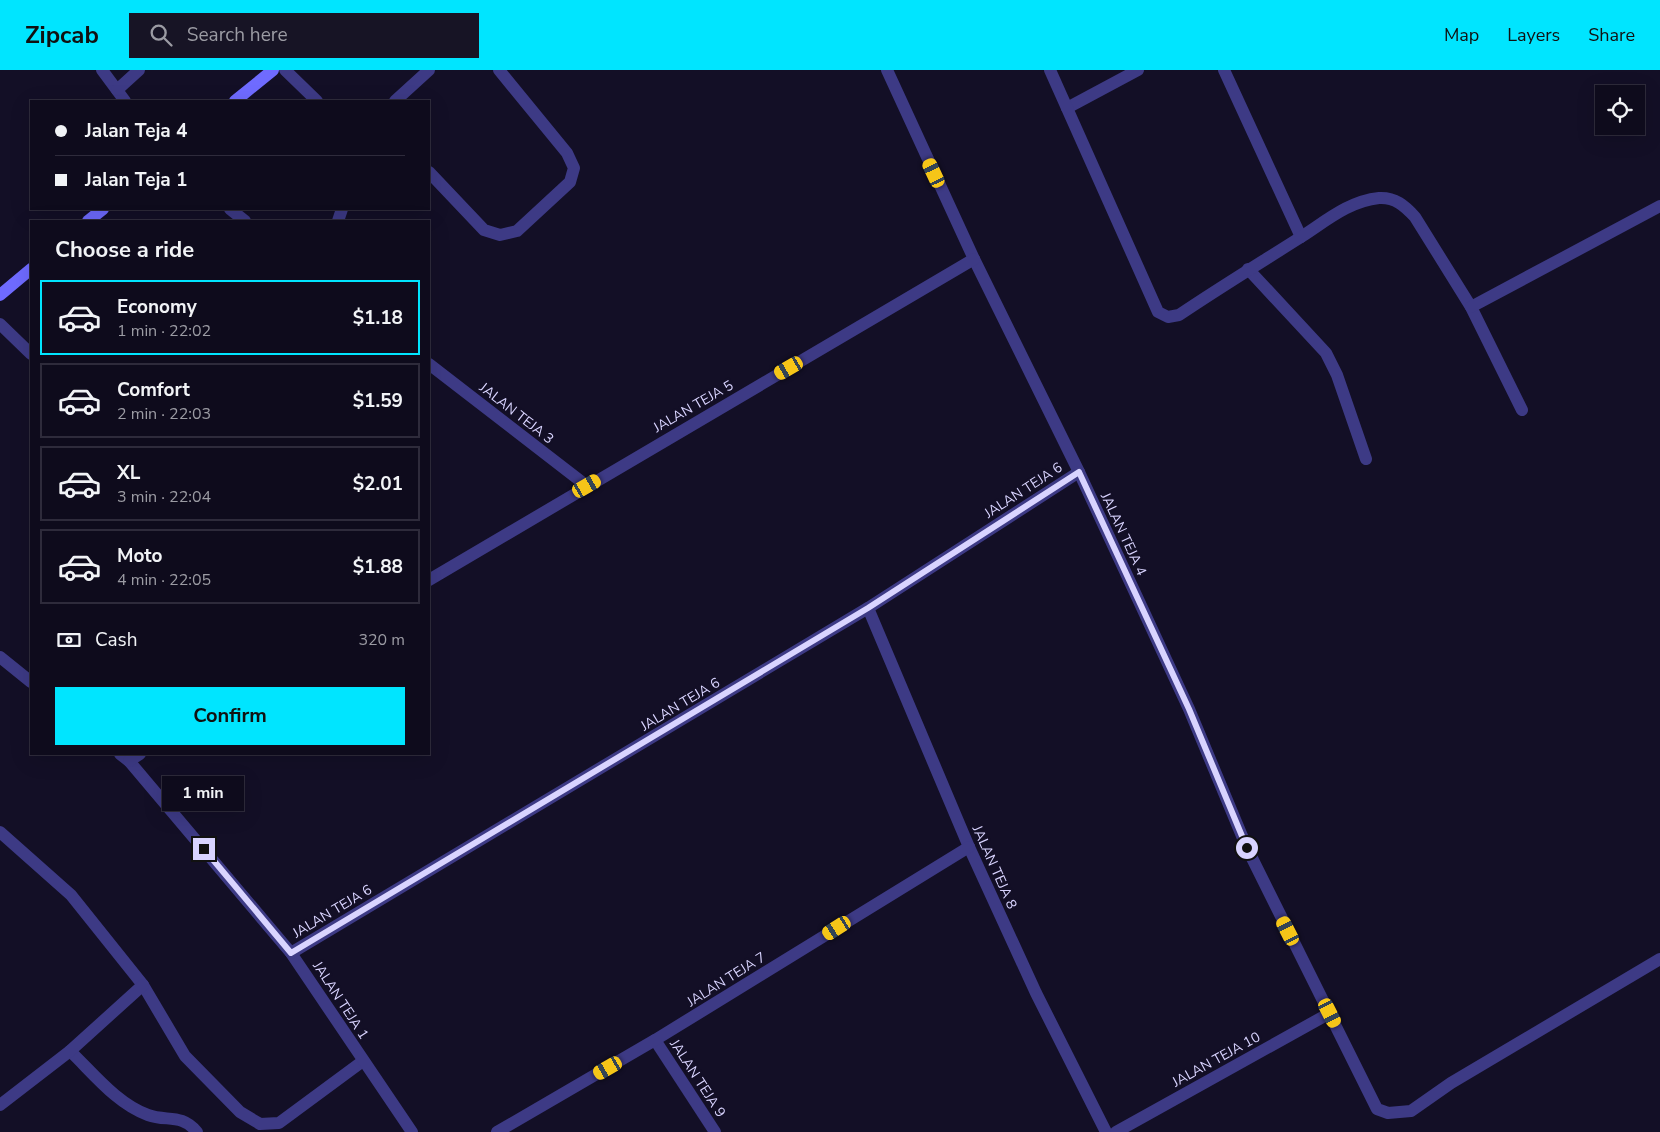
<!DOCTYPE html>
<html lang="en">
<head>
<meta charset="utf-8">
<style>
  body { margin:0; font-family:"Nunito Sans",sans-serif; background:#171425; color:#f1f3f6; height:100vh; display:flex; flex-direction:column; font-size:19px; white-space:nowrap }
  * { box-sizing:border-box; margin:0 }
  p { font-size:16px; color:#9b9ba3 }
  .icon { flex:none; width:28px; height:28px; fill:none; stroke:currentColor; stroke-width:2; stroke-linecap:round; stroke-linejoin:round }
  .map { position:relative; flex:1; overflow:hidden }
  .drawer { position:absolute; left:30px; top:150px; width:400px; height:535px; display:flex; flex-direction:column; background:#0e0b1c; border-radius:0px; box-shadow:0 5px 20px #0002,0 0 0 1px #2e2b3b }
  .drawer>* { flex:none }
  .hud { position:absolute; left:30px; top:30px; width:400px; height:110px; border-radius:0px; box-shadow:0 5px 20px #0002,0 0 0 1px #2e2b3b; display:grid; align-content:center; height:110px; padding:0 25px; background:#0e0b1c }
  .tools { position:absolute; left:1595px; top:15px; display:grid; gap:10px }
  .tools a { display:grid; place-items:center; width:50px; height:50px; border-radius:0px; background:#0e0b1c; box-shadow:0 5px 20px #0002,0 0 0 1px #2e2b3b; font-size:25px }
  .end { position:absolute; width:22px; height:22px; margin:-11px; border:6px solid #d9d4ff; background:#111; box-shadow:0 0 0 2px #111 }
  .from { border-radius:50% }
  .bubble { position:absolute; height:35px; border-radius:0px; background:#0e0b1c; box-shadow:0 5px 20px #0002,0 0 0 1px #2e2b3b; font-size:16px; font-weight:700; line-height:35px; text-align:center }
  .car { position:absolute; width:15px; height:30px; margin:-15px -8px; border-radius:6px; box-shadow:0 0 4px 1px #0007; background:linear-gradient(#f5c518 24%,#345 0 40%,#f5c518 0 76%,#345 0 86%,#f5c518 0) }
  .hud b { display:flex; align-items:center; gap:18px; height:48px; font-size:19px }
  .hud b+b { border-top:1px solid #2e2b3b }
  .hud i { width:12px; height:12px; background:#f1f3f6 }
  ul { padding:0; list-style:none }
  li { display:flex; align-items:center; gap:15px; height:75px; margin:0 10px 8px; padding:0 15px; border:2px solid #2e2b3b; border-radius:0px }
  li div { flex:1 }
  li b { display:block; font-size:19px }
  li em { font-style:normal; font-weight:700 }
  li.selected { border-color:#00e5ff }
  li>.icon { width:45px; height:45px; stroke-width:1.5 }
  h2 { padding:0 25px; font-size:22px; line-height:60px }
  .pay { display:flex; align-items:center; gap:12px; height:55px; padding:0 25px; font-size:19px }
  .pay p { margin-inline-start:auto }
  .primary-button { display:flex; gap:10px; margin-top:auto; padding:10px 25px }
  .primary-button a { flex:1; height:58px; border-radius:0px; background:#00e5ff; color:#111; font-size:20px; font-weight:700; line-height:58px; text-align:center }
  header { display:flex; align-items:center; gap:30px; box-sizing:border-box; height:70px; padding:0 25px; background:#00e5ff; color:#111 }
  header strong { font-size:24px }
  nav { display:flex; gap:28px; margin-inline-start:auto; font-size:18px }
  .search { width:350px; height:45px; background:#171425; display:flex; align-items:center; gap:12px; box-sizing:border-box; padding:0 18px; border-radius:0px; color:#9b9ba3; font-size:19px }
  .map>svg:first-child { display:block }
</style>
</head>
<body>
<header>
<strong>Zipcab</strong>
<div class="search"><svg class="icon" aria-label="search" viewBox="0 0 24 24"><circle cx="10" cy="10" r="6"/><path d="M15 15l6 6"/></svg>Search here</div>
<nav><a>Map</a><a>Layers</a><a>Share</a></nav>
</header>
<div class="map">
<svg width="1660" height="1062" viewBox="0 0 1660 1062">
  <rect width="100%" height="100%" fill="#130f26"/>
  <g fill="none" stroke-linecap="round" stroke-linejoin="round">
    <!-- lane -->
    <g stroke="#3d3a85" stroke-width="12">
      <polyline points="1224,0 1301,167"/>
      <polyline points="1067,38 1138,0"/>
      <polyline points="429,102 484,160 500,165 517,161 570,112 574,98 567,83 499,0"/>
      <polyline points="1248,199 1326,283 1337,305 1366,389"/>
      <polyline points="0,762 71,825 143,915 185,986 240,1042 260,1054 279,1053 363,991"/>
    </g>
    <!-- street -->
    <g stroke="#3d3a85" stroke-width="12">
      <polyline points="102,0 125,31"/>
      <polyline points="285,0 317,31"/>
      <polyline points="887,0 974,189 1079,402 1189,639 1247,778 1377,1039 1388,1043 1411,1041 1451,1013 1660,889"/>
      <path d="M 1050,0 L 1158,242 L 1168,247 L 1179,245 C 1219,218 1260,193 1301,167 C 1326,151 1349,131 1379,128 C 1395,127 1405,136 1415,147 L 1471,237 L 1522,340"/>
      <polyline points="117,20 139,0"/>
      <polyline points="395,31 429,0"/>
      <polyline points="230,139 245,151"/>
      <polyline points="338,151 342,139"/>
      <polyline points="1471,237 1660,136"/>
      <polyline points="0,254 31,284"/>
      <polyline points="429,294 587,416"/>
      <polyline points="429,510 974,189"/>
      <polyline points="868,538 969,777 1036,923 1106,1062"/>
      <polyline points="0,587 31,612"/>
      <polyline points="120,684 129,691 291,883 412,1062"/>
      <polyline points="129,691 140,684"/>
      <polyline points="291,883 868,538 1079,402"/>
      <polyline points="655,970 715,1062"/>
      <path d="M 70,981 C 93,1003 117,1034 148,1045 C 167,1052 181,1043 197,1062"/>
      <polyline points="0,1035 70,981 143,915"/>
      <polyline points="497,1062 655,970 969,777"/>
      <polyline points="1116,1062 1330,943"/>
    </g>
    <!-- secondary -->
    <g stroke="#6f6bff" stroke-width="12">
      <polyline points="235,31 273,0"/>
      <polyline points="88,151 103,139"/>
      <polyline points="0,225 31,199"/>
    </g>
  </g>
  <g fill="none" stroke-linecap="round" stroke-linejoin="round">
    <!-- route -->
    <polyline stroke="#d9d4ff" stroke-width="6" points="204,779 291,883 868,538 1079,402 1189,639 1247,778"/>
  </g>
  <g text-anchor="middle" stroke-width="4.5" stroke-linejoin="round" paint-order="stroke">
    <!-- street labels -->
    <g font-size="14" fill="#d9d4ff" stroke="#130f26">
      <text transform="translate(693 336) rotate(-30)" y="5">JALAN TEJA 5</text>
      <text transform="translate(517 343) rotate(38)" y="5">JALAN TEJA 3</text>
      <text transform="translate(1023 420) rotate(-33)" y="5">JALAN TEJA 6</text>
      <text transform="translate(1124 464) rotate(65)" y="5">JALAN TEJA 4</text>
      <text transform="translate(680 634) rotate(-31)" y="5">JALAN TEJA 6</text>
      <text transform="translate(995 797) rotate(66)" y="5">JALAN TEJA 8</text>
      <text transform="translate(332 841) rotate(-31)" y="5">JALAN TEJA 6</text>
      <text transform="translate(726 909) rotate(-32)" y="5">JALAN TEJA 7</text>
      <text transform="translate(341 930) rotate(57)" y="5">JALAN TEJA 1</text>
      <text transform="translate(1216 989) rotate(-29)" y="5">JALAN TEJA 10</text>
      <text transform="translate(698 1008) rotate(57)" y="5">JALAN TEJA 9</text>
    </g>
  </g>
</svg>
<div class="tools">
<a><svg class="icon" aria-label="locate" viewBox="0 0 24 24"><circle cx="12" cy="12" r="6"/><path d="M12 2v4M12 18v4M2 12h4M18 12h4"/></svg></a>
</div>
<i class="end from" style="left:1247px;top:778px"></i>
<i class="end" style="left:204px;top:779px"></i>
<div class="bubble" style="left:162px;top:706px;width:82px">1 min</div>
<i class="car" style="left:934px;top:103px;rotate:335deg"></i>
<i class="car" style="left:789px;top:298px;rotate:240deg"></i>
<i class="car" style="left:587px;top:416px;rotate:60deg"></i>
<i class="car" style="left:837px;top:858px;rotate:238deg"></i>
<i class="car" style="left:1288px;top:861px;rotate:333deg"></i>
<i class="car" style="left:1330px;top:943px;rotate:153deg"></i>
<i class="car" style="left:608px;top:998px;rotate:240deg"></i>
<div class="hud">
<b><i class="from"></i>Jalan Teja 4</b>
<b><i></i>Jalan Teja 1</b>
</div>
<section class="drawer">
<h2>Choose a ride</h2>
<ul>
<li class="selected"><svg class="icon" aria-label="car" viewBox="0 0 24 24"><path d="M5 17H2v-5l4-1 3-4h7l3 4 3 1v5h-3M9 17h6M6 11h13"/><circle cx="7" cy="17" r="2"/><circle cx="17" cy="17" r="2"/></svg><div><b>Economy</b><p>1 min · 22:02</p></div><em>$1.18</em></li>
<li><svg class="icon" aria-label="car" viewBox="0 0 24 24"><path d="M5 17H2v-5l4-1 3-4h7l3 4 3 1v5h-3M9 17h6M6 11h13"/><circle cx="7" cy="17" r="2"/><circle cx="17" cy="17" r="2"/></svg><div><b>Comfort</b><p>2 min · 22:03</p></div><em>$1.59</em></li>
<li><svg class="icon" aria-label="car" viewBox="0 0 24 24"><path d="M5 17H2v-5l4-1 3-4h7l3 4 3 1v5h-3M9 17h6M6 11h13"/><circle cx="7" cy="17" r="2"/><circle cx="17" cy="17" r="2"/></svg><div><b>XL</b><p>3 min · 22:04</p></div><em>$2.01</em></li>
<li><svg class="icon" aria-label="car" viewBox="0 0 24 24"><path d="M5 17H2v-5l4-1 3-4h7l3 4 3 1v5h-3M9 17h6M6 11h13"/><circle cx="7" cy="17" r="2"/><circle cx="17" cy="17" r="2"/></svg><div><b>Moto</b><p>4 min · 22:05</p></div><em>$1.88</em></li>
</ul>
<div class="pay"><svg class="icon" aria-label="cash" viewBox="0 0 24 24"><path d="M3 7h18v10H3z"/><circle cx="12" cy="12" r="2"/></svg>Cash<p>320 m</p></div>
<div class="primary-button"><a>Confirm</a></div>
</section>
</div>
</body>
</html>
